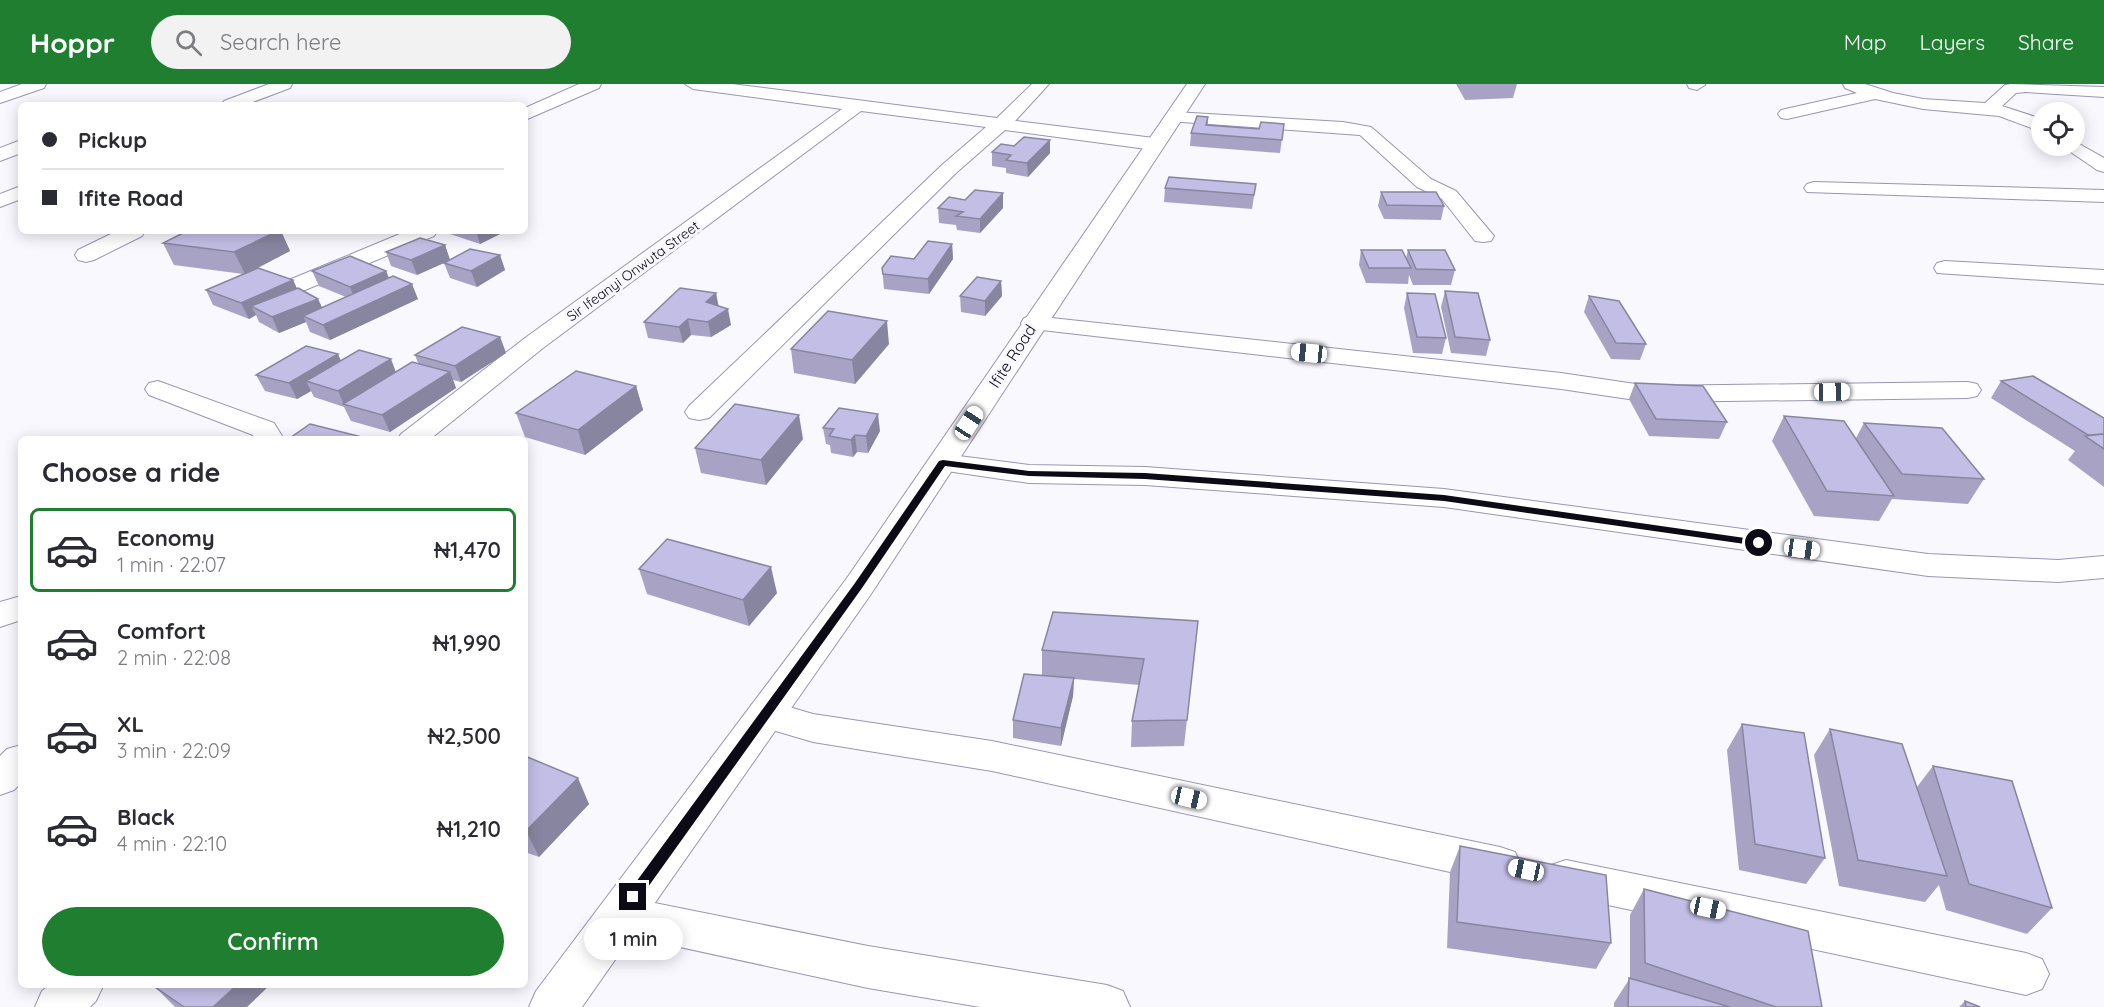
<!DOCTYPE html>
<html lang="en">
<head>
<meta charset="utf-8">
<style>
  body { margin:0; font-family:Quicksand,sans-serif; background:#f2f2f3; color:#2b2b33; height:100vh; display:flex; flex-direction:column; font-size:22px; white-space:nowrap }
  * { box-sizing:border-box; margin:0 }
  p { font-size:20px; color:#7c7c81 }
  .icon { flex:none; width:33px; height:33px; fill:none; stroke:currentColor; stroke-width:2; stroke-linecap:round; stroke-linejoin:round }
  .map { position:relative; flex:1; overflow:hidden }
  .side { position:absolute; left:18px; top:352px; width:510px; height:552px; display:flex; flex-direction:column; background:#fff; border-radius:9px; box-shadow:0 3px 15px #0003 }
  .side>* { flex:none }
  .hud { position:absolute; left:18px; top:18px; width:510px; height:132px; border-radius:9px; box-shadow:0 3px 15px #0003; display:grid; align-content:center; height:132px; padding:0 24px; background:#fff }
  .controls { position:absolute; left:2031px; top:18px; display:grid; gap:12px }
  .controls a { display:grid; place-items:center; width:54px; height:54px; border-radius:50%; background:#fff; box-shadow:0 3px 15px #0003; font-size:30px }
  .end { position:absolute; width:27px; height:27px; margin:-14px; border:8px solid #0c0b15; background:#fff; box-shadow:0 0 0 3px #fff }
  .from { border-radius:50% }
  .bubble { position:absolute; height:42px; border-radius:21px; background:#fff; box-shadow:0 3px 15px #0003; font-size:20px; font-weight:600; line-height:42px; text-align:center }
  .car { position:absolute; width:18px; height:36px; margin:-18px -9px; border-radius:8px; box-shadow:0 0 4px 2px #0007; background:linear-gradient(#fff 24%,#345 0 40%,#fff 0 76%,#345 0 86%,#fff 0) }
  .hud b { display:flex; align-items:center; gap:21px; height:57px; font-size:22px }
  .hud b+b { border-top:2px solid #e1e1e2 }
  .hud i { width:15px; height:15px; background:#2b2b33 }
  ul { padding:0; list-style:none }
  li { display:flex; align-items:center; gap:18px; height:84px; margin:0 12px 9px; padding:0 12px; border:3px solid transparent; border-radius:9px }
  li div { flex:1 }
  li b { display:block; font-size:22px }
  li em { font-style:normal; font-weight:600 }
  li.current { border-color:#1f7e2f }
  li>.icon { width:54px; height:54px; stroke-width:1.5 }
  h2 { padding:0 24px; font-size:27px; line-height:72px }
  .cta { display:flex; gap:12px; margin-top:auto; padding:12px 24px }
  .cta a { flex:1; height:69px; border-radius:36px; background:#1f7e2f; color:#fff; font-size:24px; font-weight:600; line-height:69px; text-align:center }
  header { display:flex; align-items:center; gap:36px; box-sizing:border-box; height:84px; padding:0 30px; background:#1f7e2f; color:#fff }
  header strong { font-size:28px }
  nav { display:flex; gap:33px; margin-inline-start:auto; font-size:21px }
  .search { width:420px; height:54px; background:#f2f2f3; display:flex; align-items:center; gap:15px; box-sizing:border-box; padding:0 21px; border-radius:33px; color:#7c7c81; font-size:22px }
  .map>svg:first-child { display:block }
</style>
</head>
<body>
<header>
<strong>Hoppr</strong>
<div class="search"><svg class="icon" aria-label="search" viewBox="0 0 24 24"><circle cx="10" cy="10" r="6"/><path d="M15 15l6 6"/></svg>Search here</div>
<nav><a>Map</a><a>Layers</a><a>Share</a></nav>
</header>
<div class="map">
<svg width="2104" height="923" viewBox="0 0 2104 923">
  <rect width="100%" height="100%" fill="#f9f8ff"/>
  <g fill="none" stroke-linecap="round" stroke-linejoin="round">
    <defs>
      <g id="minor">
        <polygon points="22,0 46,0 44,4 0,19 0,8"/>
        <polygon points="269,0 292,0 290,4 245,21 221,21 224,17"/>
        <polygon points="579,0 601,0 599,4 525,36 525,24"/>
        <polygon points="685,0 732,0 997,34 1032,0 1049,0 1015,37 1154,54 1161,56 1163,60 1161,64 1154,66 1005,46 956,89 709,334 699,336 689,334 685,328 689,322 942,81 986,43 861,27 543,264 429,356 397,356 401,350 525,254 842,25 693,5"/>
        <polygon points="1687,0 1705,0 1705,1 1697,6 1689,4"/>
        <polygon points="1843,0 1865,0 1893,9 1923,15 1985,19 2005,1 2011,0 2104,3 2104,13 2026,8 2016,9 2002,22 2042,35 2042,48 1999,32 1923,25 1875,15 1787,35 1781,34 1778,30 1781,26 1857,9 1845,4"/>
        <polygon points="1174,28 1343,38 1371,43 1431,95 1456,107 1494,152 1491,157 1483,158 1475,157 1442,115 1417,103 1360,51 1168,37 1165,33 1168,29"/>
        <polygon points="21,56 21,69 0,77 0,64"/>
        <polygon points="2074,57 2104,74 2104,88 2097,86 2062,62 2074,62"/>
        <polygon points="1814,98 2104,106 2104,118 1807,108 1804,104 1807,100"/>
        <polygon points="21,102 21,115 0,123 0,110"/>
        <polygon points="117,147 145,147 142,152 94,176 86,178 78,176 75,171 78,166"/>
        <polygon points="407,147 437,147 434,152 305,206 297,208 289,206 285,201 289,196"/>
        <polygon points="1945,177 2104,186 2104,200 1937,189 1934,184 1937,179"/>
        <polygon points="1033,232 1561,289 1649,302 1968,298 1977,300 1981,306 1977,312 1968,314 1649,318 1561,305 1024,244 1021,239 1024,234"/>
        <polygon points="158,297 274,339 282,352 281,356 253,356 253,351 149,311 145,305 149,299"/>
        <polygon points="943,370 1029,381 1145,383 1444,405 1928,470 2058,476 2104,472 2104,494 2058,498 1928,492 1444,423 1145,401 1029,399 933,385 929,379 933,373"/>
        <polygon points="21,512 21,536 0,543 0,518"/>
        <polygon points="765,616 813,630 992,657 1500,763 1515,768 1521,781 1515,794 1500,799 992,687 813,658 752,640 747,630 752,620"/>
        <polygon points="21,661 21,699 14,706 0,711 0,672 7,665"/>
        <polygon points="1566,776 2026,869 2042,875 2049,890 2042,905 2026,911 1566,812 1551,807 1545,794 1551,781"/>
        <polygon points="620,812 868,862 1107,901 1123,907 1130,923 980,923 868,904 620,850 605,845 598,831 605,817"/>
        <polygon points="48,902 103,902 96,917 90,923 35,923 42,907"/>
      </g>
      <polygon id="tertiary" points="1187,0 1205,0 871,510 582,923 529,923 536,907 847,494"/>
    </defs>
    <!-- minor casing -->
    <use href="#minor" stroke="#9995b4" stroke-width="2"/>
    <!-- tertiary casing -->
    <use href="#tertiary" stroke="#9995b4" stroke-width="2"/>
    <!-- minor -->
    <use href="#minor" fill="#fff" fill-rule="evenodd"/>
    <!-- tertiary -->
    <use href="#tertiary" fill="#fff" fill-rule="evenodd"/>
  </g>
  <!-- wall -->
  <g fill="#a8a3c5">
    <polygon points="1456,0 1517,0 1513,14 1465,16"/>
    <polygon points="1208,33 1208,42 1259,45 1284,40 1280,69 1190,62 1191,49"/>
    <polygon points="992,68 1050,69 1028,93 1006,89 1006,84 992,82"/>
    <polygon points="1256,100 1252,125 1164,118 1165,104"/>
    <polygon points="1381,108 1444,122 1441,136 1384,135 1378,122"/>
    <polygon points="1003,109 1003,124 980,149 957,146 956,141 939,139 938,124 965,116"/>
    <polygon points="187,147 281,147 290,167 256,185 293,196 297,205 318,215 322,224 346,213 319,202 312,187 386,187 389,194 418,215 330,256 310,248 306,238 279,249 259,238 256,231 249,235 213,221 206,206 243,190 174,181 163,159"/>
    <polygon points="446,147 506,147 480,160 447,149"/>
    <polygon points="952,160 953,175 929,210 884,205 882,184 914,175"/>
    <polygon points="445,161 450,176 500,171 505,186 477,203 450,194 444,179 449,177 417,191 391,182 386,168"/>
    <polygon points="1361,166 1406,174 1408,166 1455,186 1451,201 1413,201 1409,191 1408,200 1366,199 1359,181"/>
    <polygon points="1001,197 1002,212 985,232 961,228 960,212"/>
    <polygon points="1445,207 1490,256 1486,272 1451,269 1441,223"/>
    <polygon points="716,209 718,222 731,241 711,253 691,251 683,259 648,254 644,238"/>
    <polygon points="1407,209 1446,254 1442,270 1413,269 1404,224"/>
    <polygon points="1589,212 1646,260 1640,276 1611,275 1584,228"/>
    <polygon points="500,253 506,269 461,298 453,296 456,304 390,348 351,337 344,323 314,313 311,307 297,315 265,307 256,291 341,277 396,288 418,279 415,271"/>
    <polygon points="889,260 855,300 794,289 791,265"/>
    <polygon points="2001,297 2104,334 2104,403 2068,376 2075,367 1991,314"/>
    <polygon points="1635,299 1727,338 1719,355 1649,352 1629,315"/>
    <polygon points="636,302 643,326 585,371 525,353 516,329"/>
    <polygon points="1784,332 1856,354 1864,339 1984,395 1968,420 1892,415 1879,437 1814,432 1772,357"/>
    <polygon points="823,344 880,347 868,369 857,368 853,373 831,369 830,361 826,360"/>
    <polygon points="803,355 766,401 701,389 695,364"/>
    <polygon points="639,485 777,509 749,542 647,510"/>
    <polygon points="1198,537 1184,662 1131,663 1132,637 1139,601 1074,595 1073,612 1061,662 1013,654 1013,636 1042,591 1042,566"/>
    <polygon points="1742,640 1825,774 1806,800 1739,786 1727,666"/>
    <polygon points="1830,645 1917,703 1933,682 2052,824 2027,850 1946,826 1939,801 1925,818 1839,802 1814,671"/>
    <polygon points="525,672 589,720 539,773 525,768"/>
    <polygon points="1460,762 1611,859 1596,885 1447,864 1450,788"/>
    <polygon points="1644,805 1822,923 1614,923 1614,919 1630,894 1630,831"/>
    <polygon points="155,903 247,923 175,923"/>
    <polygon points="1965,917 1980,923 1959,923"/>
  </g>
  <!-- shaded-wall -->
  <g fill="#8885a0">
    <polygon points="1050,56 1050,69 1028,93 1027,79"/>
    <polygon points="1003,109 1003,124 980,149 980,135"/>
    <polygon points="256,147 281,147 290,167 245,190 234,168"/>
    <polygon points="476,147 506,147 480,160"/>
    <polygon points="952,160 953,175 929,210 928,195"/>
    <polygon points="445,161 450,176 417,191 411,176"/>
    <polygon points="500,171 505,186 477,203 471,187"/>
    <polygon points="386,187 392,202 356,218 350,203"/>
    <polygon points="293,196 300,211 251,222 256,231 249,235 241,219"/>
    <polygon points="1001,197 1002,212 985,232 985,217"/>
    <polygon points="412,200 418,215 330,256 323,241"/>
    <polygon points="716,209 719,224 706,218"/>
    <polygon points="318,215 325,230 303,232 306,238 279,249 272,233"/>
    <polygon points="728,225 731,241 711,253 708,238"/>
    <polygon points="688,235 691,251 683,259 679,243"/>
    <polygon points="887,237 889,260 855,300 852,276"/>
    <polygon points="500,253 506,269 461,298 455,282"/>
    <polygon points="338,270 345,286 306,297 311,307 297,315 289,299"/>
    <polygon points="391,275 397,291 344,321 338,307"/>
    <polygon points="450,288 456,304 390,348 382,331"/>
    <polygon points="636,302 643,326 585,371 578,346"/>
    <polygon points="878,330 880,347 868,369 866,352"/>
    <polygon points="799,331 803,355 766,401 761,376"/>
    <polygon points="855,351 857,368 853,373 851,356"/>
    <polygon points="771,483 777,509 749,542 743,516"/>
    <polygon points="1074,594 1073,612 1061,662 1061,644"/>
    <polygon points="578,694 589,720 539,773 526,747"/>
    <polygon points="236,902 269,902 247,923 213,923"/>
  </g>
  <!-- building -->
  <g fill="#c3bee5" stroke="#8885a0" stroke-width="1.5">
    <polygon points="1197,32 1208,33 1206,41 1259,45 1261,38 1284,40 1282,56 1191,49"/>
    <polygon points="1024,53 1050,56 1027,79 1006,76 1011,71 992,68 1001,60 1014,62"/>
    <polygon points="1169,93 1256,100 1254,111 1165,104"/>
    <polygon points="975,106 1003,109 980,135 956,132 963,128 938,124 949,113 965,116"/>
    <polygon points="1381,108 1436,108 1444,122 1387,121"/>
    <polygon points="187,147 278,147 234,168 163,159"/>
    <polygon points="420,154 445,161 411,176 386,168"/>
    <polygon points="928,157 952,160 928,195 883,190 882,184 891,172 914,175"/>
    <polygon points="470,165 500,171 471,187 444,179"/>
    <polygon points="1361,166 1402,166 1411,184 1369,184"/>
    <polygon points="1408,166 1445,166 1455,186 1416,185"/>
    <polygon points="350,172 386,187 350,203 312,187"/>
    <polygon points="258,184 293,196 241,219 206,206"/>
    <polygon points="393,192 412,200 323,241 303,232"/>
    <polygon points="977,193 1001,197 985,217 960,212"/>
    <polygon points="298,204 318,215 272,233 251,222"/>
    <polygon points="680,204 716,209 706,218 728,225 708,238 688,235 679,243 644,238"/>
    <polygon points="1445,207 1478,209 1490,256 1455,253"/>
    <polygon points="1407,209 1435,210 1446,254 1417,253"/>
    <polygon points="1589,212 1619,217 1646,260 1616,259"/>
    <polygon points="828,227 887,237 852,276 791,265"/>
    <polygon points="462,243 500,253 455,282 415,271"/>
    <polygon points="306,262 338,270 289,299 256,291"/>
    <polygon points="359,266 391,275 338,307 306,297"/>
    <polygon points="412,278 450,288 382,331 343,320"/>
    <polygon points="576,287 636,302 578,346 516,329"/>
    <polygon points="2033,292 2104,334 2104,350 2088,351 2001,297"/>
    <polygon points="1635,299 1703,302 1727,338 1656,335"/>
    <polygon points="735,320 799,331 761,376 695,364"/>
    <polygon points="839,324 878,330 866,352 855,351 851,356 829,352 834,345 823,344"/>
    <polygon points="1784,332 1844,337 1894,412 1827,407"/>
    <polygon points="1864,339 1942,344 1984,395 1902,390"/>
    <polygon points="310,340 358,352 352,356 287,356"/>
    <polygon points="2104,350 2104,365 2085,352"/>
    <polygon points="667,455 771,483 743,516 639,485"/>
    <polygon points="1053,528 1198,537 1187,636 1132,637 1144,575 1042,566"/>
    <polygon points="1024,590 1074,594 1061,644 1013,636"/>
    <polygon points="1742,640 1804,649 1825,774 1755,760"/>
    <polygon points="1830,645 1902,660 1947,792 1858,776"/>
    <polygon points="525,672 578,694 526,747 525,747"/>
    <polygon points="1933,682 2012,697 2052,824 1969,800"/>
    <polygon points="1460,762 1606,791 1611,859 1457,838"/>
    <polygon points="1644,805 1808,847 1822,923 1776,923 1645,879"/>
    <polygon points="1629,894 1730,923 1628,923"/>
    <polygon points="157,902 236,902 213,923 184,923 155,903"/>
    <polygon points="1965,917 1980,923 1966,923"/>
  </g>
  <!-- route -->
  <polygon fill="#0c0b15" points="943,376 1029,387 1145,389 1444,411 1759,456 1764,459 1759,462 1444,417 1145,395 1029,392 945,382 862,504 638,817 628,817 627,813 628,809 855,499 939,377"/>
  <g text-anchor="middle" stroke-width="6" stroke-linejoin="round" paint-order="stroke">
    <!-- far-street labels -->
    <g font-size="14" fill="#0c0b15" stroke="#f9f8ff">
      <text transform="translate(633 187) rotate(-36)" y="5">Sir Ifeanyi Onwuta Street</text>
    </g>
    <!-- street labels -->
    <g font-size="16" fill="#0c0b15" stroke="#f9f8ff">
      <text transform="translate(1012 272) rotate(-57)" y="6">Ifite Road</text>
    </g>
  </g>
</svg>
<div class="controls">
<a><svg class="icon" aria-label="locate" viewBox="0 0 24 24"><circle cx="12" cy="12" r="6"/><path d="M12 2v4M12 18v4M2 12h4M18 12h4"/></svg></a>
</div>
<i class="end from" style="left:1759px;top:459px"></i>
<i class="end" style="left:633px;top:813px"></i>
<div class="bubble" style="left:584px;top:834px;width:99px">1 min</div>
<i class="car" style="left:1309px;top:269px;rotate:276deg"></i>
<i class="car" style="left:1832px;top:308px;rotate:89deg"></i>
<i class="car" style="left:969px;top:339px;rotate:33deg"></i>
<i class="car" style="left:1802px;top:465px;rotate:98deg"></i>
<i class="car" style="left:1189px;top:714px;rotate:103deg"></i>
<i class="car" style="left:1526px;top:786px;rotate:282deg"></i>
<i class="car" style="left:1708px;top:824px;rotate:102deg"></i>
<div class="hud">
<b><i class="from"></i>Pickup</b>
<b><i></i>Ifite Road</b>
</div>
<section class="side">
<h2>Choose a ride</h2>
<ul>
<li class="current"><svg class="icon" aria-label="car" viewBox="0 0 24 24"><path d="M5 17H2v-5l4-1 3-4h7l3 4 3 1v5h-3M9 17h6M6 11h13"/><circle cx="7" cy="17" r="2"/><circle cx="17" cy="17" r="2"/></svg><div><b>Economy</b><p>1 min · 22:07</p></div><em>₦1,470</em></li>
<li><svg class="icon" aria-label="car" viewBox="0 0 24 24"><path d="M5 17H2v-5l4-1 3-4h7l3 4 3 1v5h-3M9 17h6M6 11h13"/><circle cx="7" cy="17" r="2"/><circle cx="17" cy="17" r="2"/></svg><div><b>Comfort</b><p>2 min · 22:08</p></div><em>₦1,990</em></li>
<li><svg class="icon" aria-label="car" viewBox="0 0 24 24"><path d="M5 17H2v-5l4-1 3-4h7l3 4 3 1v5h-3M9 17h6M6 11h13"/><circle cx="7" cy="17" r="2"/><circle cx="17" cy="17" r="2"/></svg><div><b>XL</b><p>3 min · 22:09</p></div><em>₦2,500</em></li>
<li><svg class="icon" aria-label="car" viewBox="0 0 24 24"><path d="M5 17H2v-5l4-1 3-4h7l3 4 3 1v5h-3M9 17h6M6 11h13"/><circle cx="7" cy="17" r="2"/><circle cx="17" cy="17" r="2"/></svg><div><b>Black</b><p>4 min · 22:10</p></div><em>₦1,210</em></li>
</ul>
<div class="cta"><a>Confirm</a></div>
</section>
</div>
</body>
</html>
